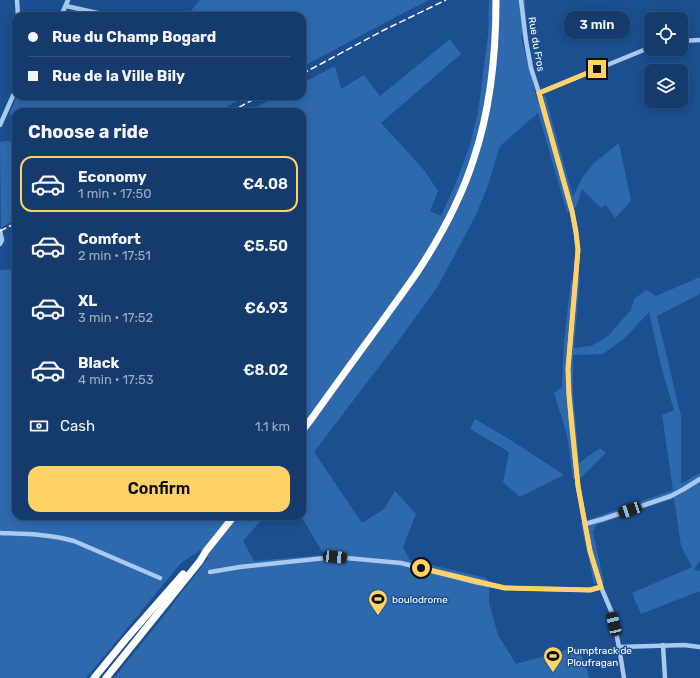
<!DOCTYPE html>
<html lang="en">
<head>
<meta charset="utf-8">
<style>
  body { margin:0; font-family:Rubik,sans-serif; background:#214673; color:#f1f3f6; height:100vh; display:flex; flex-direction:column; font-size:15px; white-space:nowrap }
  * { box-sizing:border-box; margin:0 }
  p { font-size:13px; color:#9dadc1 }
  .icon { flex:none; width:22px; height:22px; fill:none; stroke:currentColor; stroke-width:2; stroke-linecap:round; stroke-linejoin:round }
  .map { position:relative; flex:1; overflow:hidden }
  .side { position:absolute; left:12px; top:108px; width:294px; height:412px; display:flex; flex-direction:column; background:#143b6b; border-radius:12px; box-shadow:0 2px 10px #0003,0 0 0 1px #33557e }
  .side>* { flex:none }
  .banner { position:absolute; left:12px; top:12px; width:294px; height:88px; border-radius:12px; box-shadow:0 2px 10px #0003,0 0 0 1px #33557e; display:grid; align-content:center; height:88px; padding:0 16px; background:#143b6b }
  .fabs { position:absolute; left:644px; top:12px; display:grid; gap:8px }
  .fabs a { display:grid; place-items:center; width:44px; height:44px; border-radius:8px; background:#143b6b; box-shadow:0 2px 10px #0003,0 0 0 1px #33557e; font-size:20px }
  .end { position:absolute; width:18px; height:18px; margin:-9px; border:5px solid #ffd166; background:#111; box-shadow:0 0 0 2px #111 }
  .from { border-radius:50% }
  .bubble { position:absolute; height:28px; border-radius:12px; background:#143b6b; box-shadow:0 2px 10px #0003,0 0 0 1px #33557e; font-size:13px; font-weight:600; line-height:28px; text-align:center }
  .car { position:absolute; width:12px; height:24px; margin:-12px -6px; border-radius:5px; box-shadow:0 0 3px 1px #0007; background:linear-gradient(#222 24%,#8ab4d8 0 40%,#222 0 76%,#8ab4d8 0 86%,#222 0) }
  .banner b { display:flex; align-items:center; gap:14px; height:38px; font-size:15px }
  .banner b+b { border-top:1px solid #33557e }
  .banner i { width:10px; height:10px; background:#f1f3f6 }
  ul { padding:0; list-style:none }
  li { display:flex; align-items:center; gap:12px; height:56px; margin:0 8px 6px; padding:0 8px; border:2px solid transparent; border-radius:12px }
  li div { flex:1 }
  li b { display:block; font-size:15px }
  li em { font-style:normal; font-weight:600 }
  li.active { border-color:#ffd166 }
  li>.icon { width:36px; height:36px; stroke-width:1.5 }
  h2 { padding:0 16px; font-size:18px; line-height:48px }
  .pay { display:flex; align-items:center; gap:10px; height:44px; padding:0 16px; font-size:15px }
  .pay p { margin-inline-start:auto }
  .primary-button { display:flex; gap:8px; margin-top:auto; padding:8px 16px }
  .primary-button a { flex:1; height:46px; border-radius:12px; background:#ffd166; color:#111; font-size:16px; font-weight:600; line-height:46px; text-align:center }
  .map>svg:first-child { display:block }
</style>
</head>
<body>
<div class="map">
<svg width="700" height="678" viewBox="0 0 700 678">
  <rect width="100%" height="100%" fill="#1b4f8f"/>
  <!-- green -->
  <g fill="#2e69ad">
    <polygon points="200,0 429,0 405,12 302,67 302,16 187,16"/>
    <polygon points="489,0 525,0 527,30 521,37 537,99 545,95 573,197 582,178 594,163 619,143 631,201 615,218 606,205 601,208 582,189 576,207 567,212 538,113 500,146 488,185 476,215 438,286 391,351 314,452 362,523 384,509 395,491 416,514 403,547 410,560 487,578 489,587 489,603 498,635 516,664 577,647 586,665 589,678 114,678 163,617 208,558 200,550 181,563 86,678 0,678 0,270 16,269 16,516 265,516 243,541 254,561 324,555 301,516 302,516 302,112 238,112 254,108 277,96 302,96 302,83 335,66 341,89 364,75 380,96 450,39 461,54 381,123 424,170 438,191 430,211 441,216 455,185 470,145 478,112 488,35"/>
    <polygon points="17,96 247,96 217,112 16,112 16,116 9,114"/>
    <polygon points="16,140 16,219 1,228 0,142"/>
    <polygon points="580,276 574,348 591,346 608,336 631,310 634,299 646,290 656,296 700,277 700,294 657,316 681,416 681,484 700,473 700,560 694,570 700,571 700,591 641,614 632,593 692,567 681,546 674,498 596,525 593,532 604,583 594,584 581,524 590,519 673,490 662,415 674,410 662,370 649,312 625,338 603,354 573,355 573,392 579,463 600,448 606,453 582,477 573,479 567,435 554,393 562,387 564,342 571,280"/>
    <polygon points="475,419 509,439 564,475 520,497 503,482 509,452 470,429"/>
  </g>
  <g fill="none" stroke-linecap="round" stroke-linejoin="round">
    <!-- minor -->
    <g stroke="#a9c9ee" stroke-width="4.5">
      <polyline points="17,0 18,16"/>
      <polyline points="521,0 526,41 531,68 539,93 572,211 576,233 578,250 568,369 569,395 571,421 578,486 590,551 601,587 612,613 619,647 624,678"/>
      <polyline points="66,6 111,16"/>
      <polyline points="61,16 68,0"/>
      <polyline points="681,41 700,40"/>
      <polyline points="539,93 651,47"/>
      <polyline points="0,125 16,89"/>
      <polyline points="0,231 2,240 0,244"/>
      <polyline points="585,524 603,519 671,496 684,489 700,479"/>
      <path d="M 0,533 C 25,534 50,534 74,541 L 160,578"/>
      <polyline points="210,572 240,567 335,557 401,563 475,582 505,588 590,590 601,587"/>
      <polyline points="663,645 665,678"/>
      <polyline points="619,647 684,645 700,647"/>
    </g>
    <!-- highway -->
    <g stroke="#fff" stroke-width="7">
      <path d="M 302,431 L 312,418 C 335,386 358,354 381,323 C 393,306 405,290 416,274 C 440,238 461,199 474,158 C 491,107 496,53 496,0"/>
      <polyline points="94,678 126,639 183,574"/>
      <polyline points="106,678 200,561 206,551 234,516"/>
    </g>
    <!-- rail -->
    <g stroke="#fff" stroke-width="1.5" stroke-dasharray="7 3" stroke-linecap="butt">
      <polyline points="302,74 384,30 446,0"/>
      <polyline points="230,112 260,96"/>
      <polyline points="0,231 16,223"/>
    </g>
  </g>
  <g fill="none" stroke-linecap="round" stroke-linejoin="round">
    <!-- route -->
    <polyline stroke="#ffd166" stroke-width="5" points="421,568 505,588 590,590 601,587 590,551 578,486 569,395 568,369 578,250 576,232 572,211 539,93 597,69"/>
  </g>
  <!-- icons -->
  <defs>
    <symbol id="stadium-pin" viewBox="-11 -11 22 30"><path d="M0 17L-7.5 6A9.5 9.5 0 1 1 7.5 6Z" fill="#ffd166" stroke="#1b4f8f"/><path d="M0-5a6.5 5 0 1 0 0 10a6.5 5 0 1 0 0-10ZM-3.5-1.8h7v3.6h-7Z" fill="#111"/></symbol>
  </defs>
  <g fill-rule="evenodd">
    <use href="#stadium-pin" x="367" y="588" width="22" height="30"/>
    <use href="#stadium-pin" x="542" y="645" width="22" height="30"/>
  </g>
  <g text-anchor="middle" stroke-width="3" stroke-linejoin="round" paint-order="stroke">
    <!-- street labels -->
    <g font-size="10" fill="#fff" stroke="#1b4f8f">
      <text transform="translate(537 44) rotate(80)" y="4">Rue du Fros</text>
    </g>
    <!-- poi labels -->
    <g font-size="10" fill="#fff" stroke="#1b4f8f" text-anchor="start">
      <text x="392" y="603">boulodrome</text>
      <text x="567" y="654">Pumptrack de<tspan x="567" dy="12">Ploufragan</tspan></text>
    </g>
  </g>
</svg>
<div class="fabs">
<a><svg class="icon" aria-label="locate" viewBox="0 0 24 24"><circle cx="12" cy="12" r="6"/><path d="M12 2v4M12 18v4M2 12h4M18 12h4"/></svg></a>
<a><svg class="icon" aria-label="layers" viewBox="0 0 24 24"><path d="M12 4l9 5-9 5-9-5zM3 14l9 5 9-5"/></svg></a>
</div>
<i class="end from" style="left:421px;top:568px"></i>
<i class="end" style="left:597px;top:69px"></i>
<div class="bubble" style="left:564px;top:11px;width:66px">3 min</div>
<i class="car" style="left:630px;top:510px;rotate:251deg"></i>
<i class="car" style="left:335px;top:557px;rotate:95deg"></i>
<i class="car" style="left:614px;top:624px;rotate:347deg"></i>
<div class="banner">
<b><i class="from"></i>Rue du Champ Bogard</b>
<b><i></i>Rue de la Ville Bily</b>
</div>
<section class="side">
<h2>Choose a ride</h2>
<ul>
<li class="active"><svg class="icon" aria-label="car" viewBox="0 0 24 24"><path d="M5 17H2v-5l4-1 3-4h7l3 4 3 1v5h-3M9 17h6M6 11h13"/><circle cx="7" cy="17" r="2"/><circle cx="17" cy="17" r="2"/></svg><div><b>Economy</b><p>1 min · 17:50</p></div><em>€4.08</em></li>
<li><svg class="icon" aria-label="car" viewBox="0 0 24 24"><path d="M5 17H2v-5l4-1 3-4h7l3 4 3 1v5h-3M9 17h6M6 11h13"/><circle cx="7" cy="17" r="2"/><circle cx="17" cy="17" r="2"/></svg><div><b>Comfort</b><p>2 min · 17:51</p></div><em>€5.50</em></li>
<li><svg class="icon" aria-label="car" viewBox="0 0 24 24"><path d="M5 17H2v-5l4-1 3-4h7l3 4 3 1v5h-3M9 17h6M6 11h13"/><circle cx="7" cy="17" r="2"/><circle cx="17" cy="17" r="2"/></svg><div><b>XL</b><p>3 min · 17:52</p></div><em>€6.93</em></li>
<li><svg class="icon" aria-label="car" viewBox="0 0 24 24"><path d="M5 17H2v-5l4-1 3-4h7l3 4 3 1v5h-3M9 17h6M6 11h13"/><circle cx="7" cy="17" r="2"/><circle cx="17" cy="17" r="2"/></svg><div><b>Black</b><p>4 min · 17:53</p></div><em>€8.02</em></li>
</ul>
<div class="pay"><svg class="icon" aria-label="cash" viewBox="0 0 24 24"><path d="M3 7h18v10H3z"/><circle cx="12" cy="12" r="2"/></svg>Cash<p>1.1 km</p></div>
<div class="primary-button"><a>Confirm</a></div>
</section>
</div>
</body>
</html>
